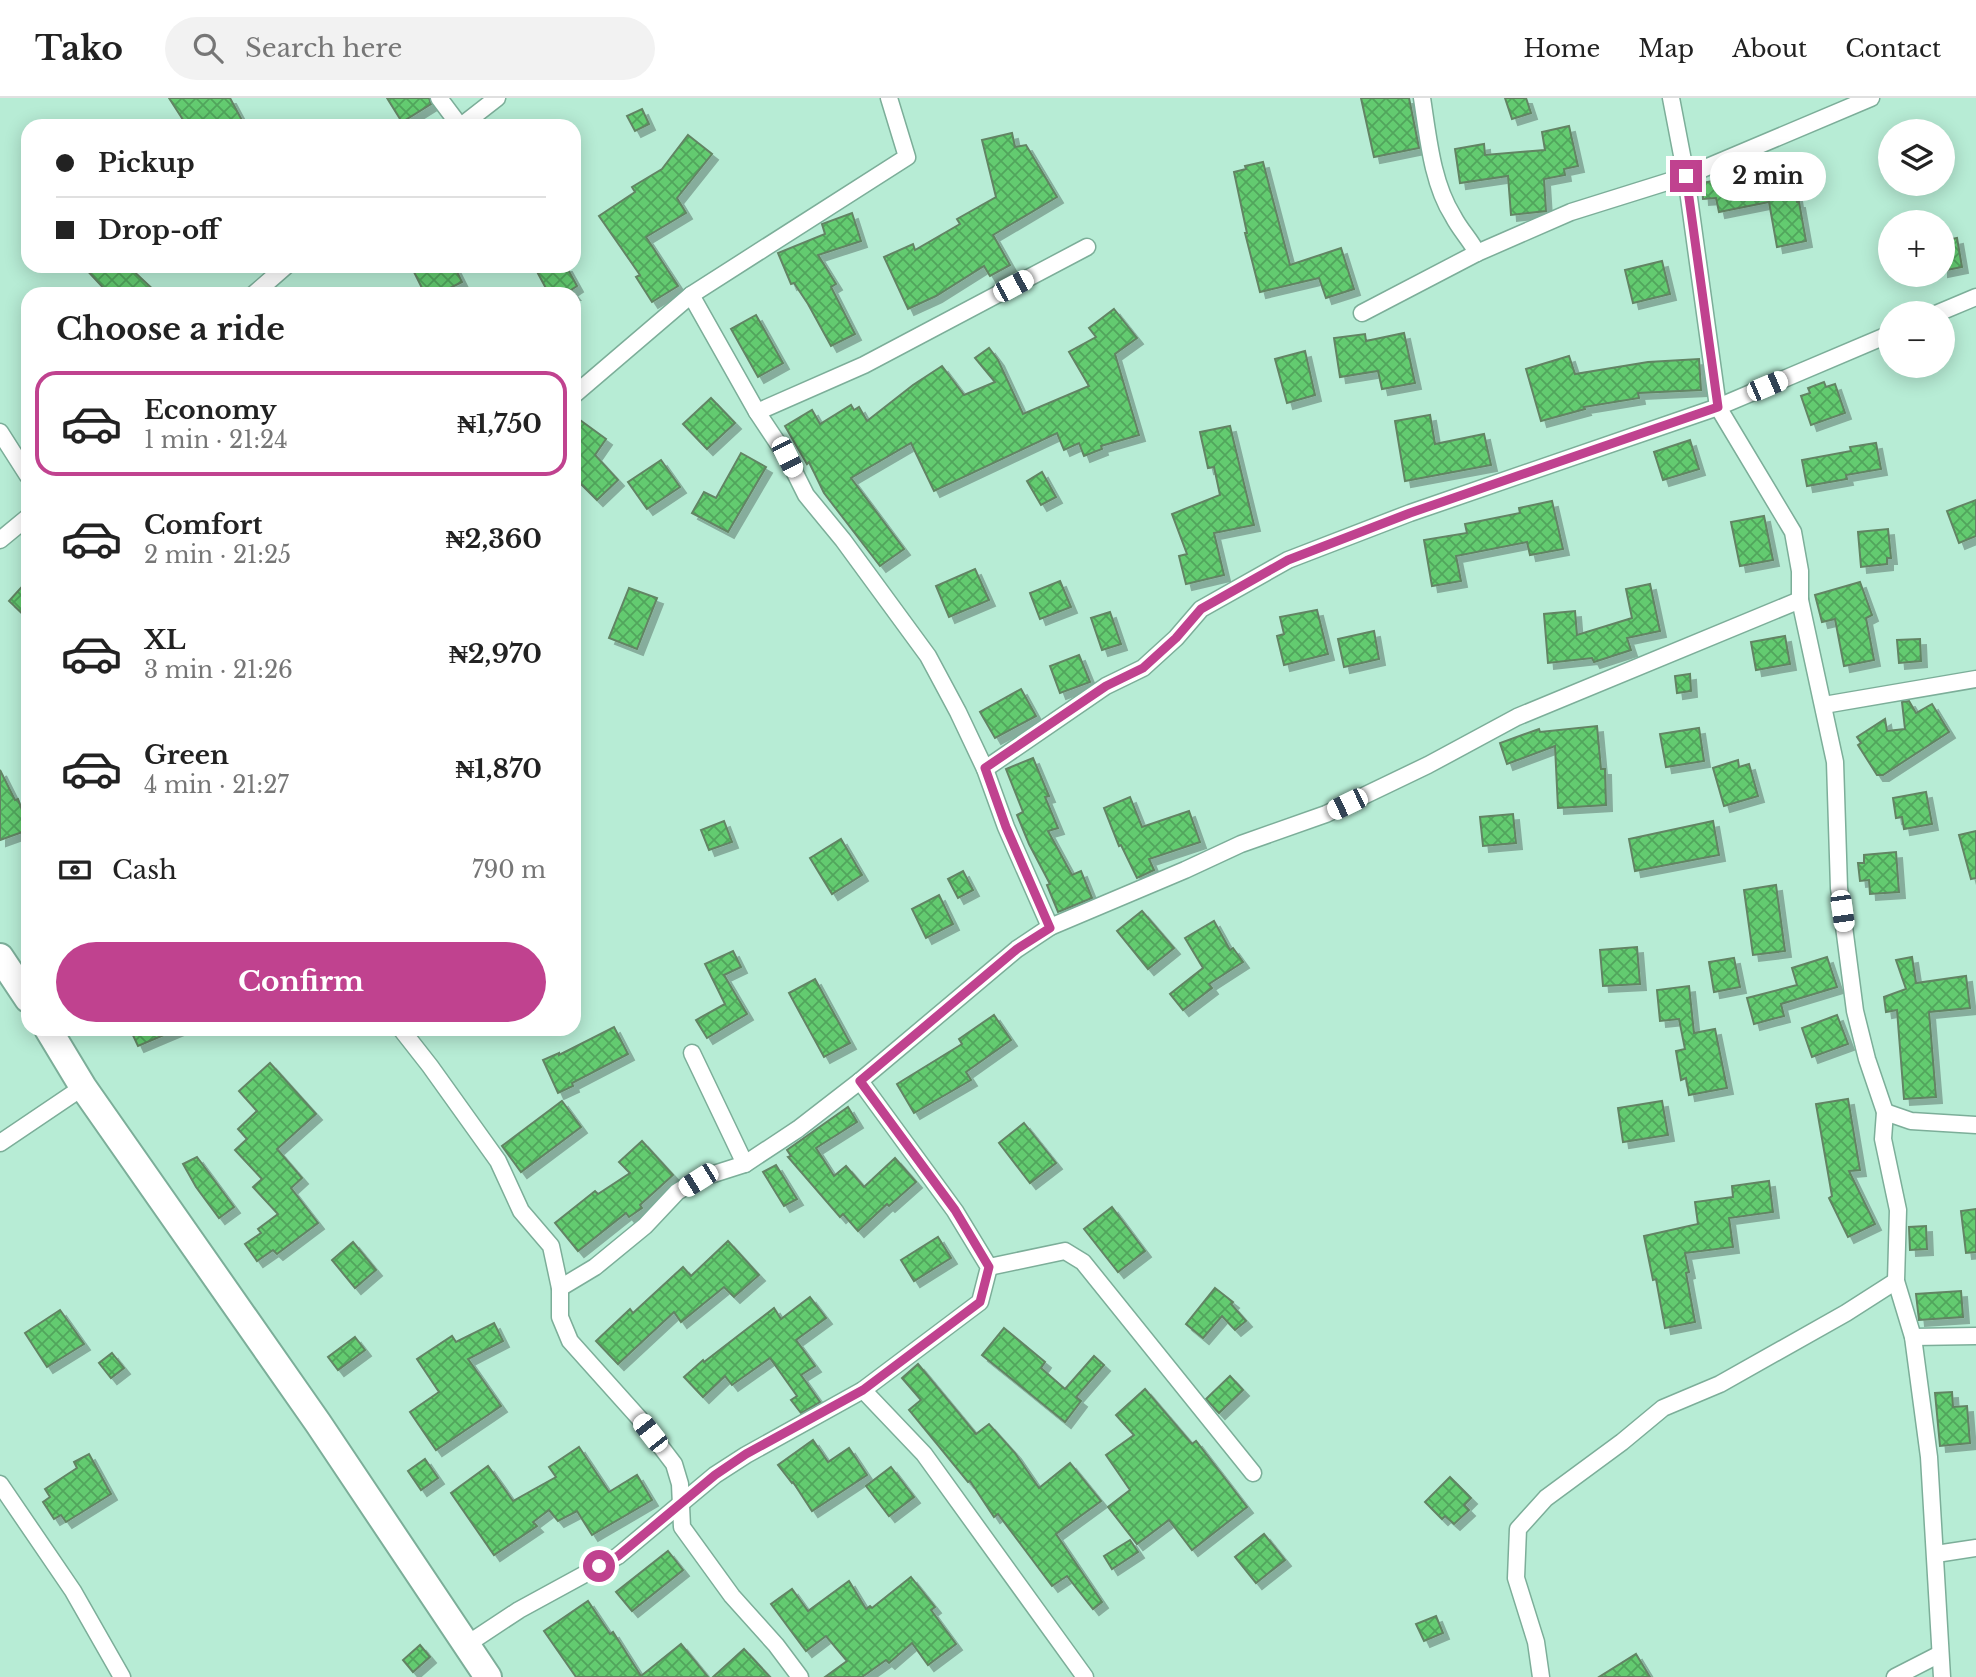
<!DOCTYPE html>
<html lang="en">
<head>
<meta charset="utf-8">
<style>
  body { margin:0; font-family:"Libre Baskerville",serif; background:#f2f2f2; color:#222; height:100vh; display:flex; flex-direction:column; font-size:26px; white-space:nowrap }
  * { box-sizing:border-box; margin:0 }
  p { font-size:23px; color:#767676 }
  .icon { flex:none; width:38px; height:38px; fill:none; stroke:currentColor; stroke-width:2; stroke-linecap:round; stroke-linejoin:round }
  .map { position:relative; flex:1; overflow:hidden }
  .details { position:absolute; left:21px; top:189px; width:560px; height:749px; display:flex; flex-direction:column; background:#fff; border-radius:21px; box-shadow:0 4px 18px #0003 }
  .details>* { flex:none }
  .hud { position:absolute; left:21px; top:21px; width:560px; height:154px; border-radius:21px; box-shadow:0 4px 18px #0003; display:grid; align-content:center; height:154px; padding:0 35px; background:#fff }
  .tools { position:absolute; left:1878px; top:21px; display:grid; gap:14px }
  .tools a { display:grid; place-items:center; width:77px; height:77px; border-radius:50%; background:#fff; box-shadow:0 4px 18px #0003; font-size:35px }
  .end { position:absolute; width:32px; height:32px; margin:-16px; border:9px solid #c0428f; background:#fff; box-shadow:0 0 0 4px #fff }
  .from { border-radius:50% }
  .bubble { position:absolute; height:49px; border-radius:24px; background:#fff; box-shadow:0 4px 18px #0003; font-size:23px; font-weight:700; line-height:49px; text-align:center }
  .car { position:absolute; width:21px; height:42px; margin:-21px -10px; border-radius:9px; box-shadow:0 0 5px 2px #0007; background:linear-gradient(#fff 24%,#345 0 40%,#fff 0 76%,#345 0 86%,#fff 0) }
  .hud b { display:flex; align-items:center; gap:24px; height:66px; font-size:26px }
  .hud b+b { border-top:2px solid #e0e0e0 }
  .hud i { width:18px; height:18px; background:#222 }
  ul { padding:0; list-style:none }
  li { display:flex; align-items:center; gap:21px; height:105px; margin:0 14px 10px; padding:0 21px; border:4px solid transparent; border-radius:21px }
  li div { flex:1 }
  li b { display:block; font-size:26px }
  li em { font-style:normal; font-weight:700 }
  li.current { border-color:#c0428f }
  li>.icon { width:63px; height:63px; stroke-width:1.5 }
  h2 { padding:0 35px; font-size:32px; line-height:84px }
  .pay { display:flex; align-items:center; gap:18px; height:77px; padding:0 35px; font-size:26px }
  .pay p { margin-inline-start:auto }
  .primary-button { display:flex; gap:14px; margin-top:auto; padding:14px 35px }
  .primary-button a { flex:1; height:80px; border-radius:42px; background:#c0428f; color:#fff; font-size:28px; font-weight:700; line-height:80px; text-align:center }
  header { display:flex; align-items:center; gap:42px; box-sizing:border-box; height:98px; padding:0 35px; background:#fff; border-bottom:2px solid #e0e0e0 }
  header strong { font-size:33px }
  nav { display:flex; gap:38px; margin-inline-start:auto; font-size:24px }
  .search { width:490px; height:63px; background:#f2f2f2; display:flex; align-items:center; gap:18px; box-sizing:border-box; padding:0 24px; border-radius:38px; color:#767676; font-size:26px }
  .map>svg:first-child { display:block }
</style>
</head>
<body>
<header>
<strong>Tako</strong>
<div class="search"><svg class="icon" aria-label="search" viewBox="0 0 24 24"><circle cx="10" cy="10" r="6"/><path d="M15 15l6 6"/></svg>Search here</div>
<nav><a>Home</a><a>Map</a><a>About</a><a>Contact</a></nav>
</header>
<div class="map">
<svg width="1976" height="1579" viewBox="0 0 1976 1579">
  <defs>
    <pattern id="building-cross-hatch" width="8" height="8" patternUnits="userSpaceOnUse" patternTransform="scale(1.75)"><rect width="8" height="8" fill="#63cb70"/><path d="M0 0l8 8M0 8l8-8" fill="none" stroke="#51a55c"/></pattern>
    <filter id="shadow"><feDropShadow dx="6" dy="6" stdDeviation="0" flood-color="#0004"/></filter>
  </defs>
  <rect width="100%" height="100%" fill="#b7ecd5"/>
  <!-- building -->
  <g fill="url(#building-cross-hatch)" stroke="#628464" stroke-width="2" filter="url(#shadow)">
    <polygon points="169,0 230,0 245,28 187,28"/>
    <polygon points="387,0 429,0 431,6 402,24"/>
    <polygon points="1361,0 1409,0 1419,50 1374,59"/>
    <polygon points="1505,0 1526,0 1531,15 1512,21"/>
    <polygon points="642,11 649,26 635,33 627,18"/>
    <polygon points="1569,28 1578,68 1564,71 1565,77 1544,81 1546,113 1511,117 1508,78 1460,85 1455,51 1484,46 1485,57 1545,52 1542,34"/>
    <polygon points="1012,35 1015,49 1026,47 1057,99 993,137 1010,167 990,178 984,168 936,198 908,211 884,159 913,146 915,152 960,126 957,121 996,99 982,42"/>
    <polygon points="688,37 712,56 677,100 686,115 646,139 678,188 652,204 636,179 640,177 599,118 635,94 632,89 662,71"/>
    <polygon points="1790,57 1797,104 1799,104 1806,143 1777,149 1769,104 1719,114 1716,100 1703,101 1702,85 1764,73 1762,61"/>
    <polygon points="1263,64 1290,167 1341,150 1354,191 1326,200 1319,180 1260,194 1245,135 1247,135 1234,74 1246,71 1245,68"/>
    <polygon points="852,115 861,143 818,157 836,186 831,189 855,236 831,248 808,206 794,185 791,186 778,155 825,136 822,126"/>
    <polygon points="1957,140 1962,169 1942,173 1942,143"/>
    <polygon points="1662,163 1670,196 1633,205 1625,172"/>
    <polygon points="83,168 128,168 158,196 109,196"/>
    <polygon points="411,168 454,168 462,184 438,196 425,196"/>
    <polygon points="534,168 566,168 577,188 571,192 574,196 549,196"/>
    <polygon points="1114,211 1137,240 1115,256 1139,337 1101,348 1102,351 1084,358 1079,345 1064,352 1057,335 934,393 911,345 851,380 904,451 880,468 824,395 809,364 807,366 785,328 812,312 820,326 851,307 854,312 859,309 867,323 913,287 942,268 964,297 995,284 975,260 989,250 998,262 1023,316 1089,288 1069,254 1096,239 1089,230"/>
    <polygon points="756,217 783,265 758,279 731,231"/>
    <polygon points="1404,235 1415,285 1382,291 1378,273 1340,279 1334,240 1365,236 1366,243"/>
    <polygon points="1305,253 1315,297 1287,305 1275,261"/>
    <polygon points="1569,258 1575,276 1648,264 1699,261 1701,292 1638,295 1639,300 1584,309 1585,311 1541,323 1526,271"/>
    <polygon points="1824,284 1826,289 1835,286 1845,315 1811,327 1801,298 1810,295 1808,290"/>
    <polygon points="711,300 735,325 707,351 683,326"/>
    <polygon points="1430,317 1435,346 1484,336 1491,367 1405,383 1395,323"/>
    <polygon points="580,322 606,341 595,357 618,382 597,402 574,379 574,330"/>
    <polygon points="1230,328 1254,427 1214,435 1224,477 1186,486 1179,458 1187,456 1172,416 1220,397 1214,369 1208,370 1200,334"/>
    <polygon points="1690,342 1699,371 1663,382 1654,354"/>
    <polygon points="1876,345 1881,371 1846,377 1847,381 1807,388 1802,362 1851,353 1850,349"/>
    <polygon points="741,355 766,369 728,434 692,415 704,394 716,400"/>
    <polygon points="661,362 680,389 647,411 628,384"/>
    <polygon points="1042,374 1056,399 1041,407 1027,383"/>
    <polygon points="1976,402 1976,438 1959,445 1947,413"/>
    <polygon points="1552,403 1563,451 1530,457 1527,444 1456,458 1461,483 1432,488 1424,442 1467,435 1465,426 1520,415 1519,410"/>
    <polygon points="1764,418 1773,462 1740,468 1731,424"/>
    <polygon points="1888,431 1891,460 1887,460 1887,466 1861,469 1858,434"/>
    <polygon points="975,471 989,502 949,519 936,488"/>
    <polygon points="28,482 28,521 9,503"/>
    <polygon points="1060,483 1071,509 1040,521 1030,495"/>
    <polygon points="1860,484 1872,517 1866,520 1874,562 1844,568 1835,521 1822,524 1815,497"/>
    <polygon points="1650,486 1660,533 1627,540 1631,552 1594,564 1592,560 1548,565 1544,516 1575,513 1577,537 1632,520 1626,491"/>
    <polygon points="629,490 657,500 637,551 609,540"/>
    <polygon points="1317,512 1328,556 1284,567 1277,538 1284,536 1280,519"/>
    <polygon points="1110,514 1121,546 1102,552 1091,520"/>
    <polygon points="1374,533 1379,561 1344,569 1338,541"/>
    <polygon points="1785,538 1790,566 1756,572 1751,544"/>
    <polygon points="1920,541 1921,563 1899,565 1897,542"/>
    <polygon points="1079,557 1090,584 1060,595 1050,568"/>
    <polygon points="1690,576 1691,593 1677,595 1675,578"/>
    <polygon points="1021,591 1036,618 995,640 980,614"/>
    <polygon points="1909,603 1916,615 1932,606 1949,634 1883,677 1877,677 1858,647 1861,645 1857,639 1885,621 1887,633 1905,631 1902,604"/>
    <polygon points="1597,628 1601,671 1605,671 1606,707 1558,710 1555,648 1507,666 1500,645 1539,631 1540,634"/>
    <polygon points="1699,630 1704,663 1666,669 1660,636"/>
    <polygon points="1033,660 1049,698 1045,699 1058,730 1048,733 1072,777 1081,773 1092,800 1058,814 1047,787 1050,786 1029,746 1017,717 1023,714 1006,671"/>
    <polygon points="1738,662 1739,669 1749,666 1758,698 1724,708 1713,670"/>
    <polygon points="0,672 15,702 18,701 28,729 28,732 0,742"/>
    <polygon points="1926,694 1932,726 1904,731 1902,719 1896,720 1893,700"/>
    <polygon points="1130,699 1142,729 1189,713 1200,744 1149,761 1154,772 1137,780 1121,747 1119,748 1104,710"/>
    <polygon points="1513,716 1516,745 1483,748 1480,719"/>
    <polygon points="724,723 732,744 709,752 701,732"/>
    <polygon points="1713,723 1719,757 1635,773 1629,741"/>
    <polygon points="1976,733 1976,780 1971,781 1959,737"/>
    <polygon points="841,741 862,777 832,796 810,760"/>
    <polygon points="1896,754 1899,794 1870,796 1869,782 1860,783 1858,765 1864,765 1864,757"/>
    <polygon points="963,773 973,792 958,800 948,781"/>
    <polygon points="1776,787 1785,853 1753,857 1744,792"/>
    <polygon points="939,797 953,826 926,840 912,811"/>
    <polygon points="1142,813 1174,850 1148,871 1117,833"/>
    <polygon points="1214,823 1230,852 1233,850 1243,864 1209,886 1212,890 1183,912 1170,896 1203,870 1185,840"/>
    <polygon points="1637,849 1640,886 1603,888 1600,852"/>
    <polygon points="733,853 741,869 724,877 747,916 707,940 696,922 725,906 705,866"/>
    <polygon points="1827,859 1837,889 1781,906 1784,918 1754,926 1747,900 1797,887 1792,870"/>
    <polygon points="1912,859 1916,885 1966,878 1970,910 1929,914 1936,999 1904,1001 1897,912 1886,914 1884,899 1906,891 1896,862"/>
    <polygon points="1734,860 1740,889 1714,894 1709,864"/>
    <polygon points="815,881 850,945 824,959 789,895"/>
    <polygon points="1689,888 1694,935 1715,931 1727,990 1689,997 1686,980 1681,982 1676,953 1685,951 1679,921 1660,923 1657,892"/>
    <polygon points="994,917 1011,942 966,974 971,982 914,1015 897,986 962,946 959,941"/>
    <polygon points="1837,917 1848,946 1812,959 1802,930"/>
    <polygon points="614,929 628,956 572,985 573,988 558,995 543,962 559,955 559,957"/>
    <polygon points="130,931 178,931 138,948"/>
    <polygon points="270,965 316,1016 277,1051 302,1080 291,1090 318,1125 277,1156 273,1152 257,1163 245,1146 261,1135 258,1131 278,1116 253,1089 262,1081 235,1052 247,1041 238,1031 257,1013 239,993"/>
    <polygon points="1848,1001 1860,1072 1849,1073 1875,1126 1848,1139 1829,1100 1832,1098 1816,1006"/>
    <polygon points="562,1003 581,1029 521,1074 502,1048"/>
    <polygon points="1662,1003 1668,1037 1623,1044 1618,1010"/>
    <polygon points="848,1009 857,1024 816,1050 834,1078 846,1068 864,1089 895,1060 916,1084 889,1108 887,1106 858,1133 843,1116 840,1119 788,1059 791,1058 787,1052"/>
    <polygon points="1024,1025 1056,1065 1030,1085 999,1045"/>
    <polygon points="642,1043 673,1077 640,1107 642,1110 629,1119 626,1115 578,1153 555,1125 595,1093 598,1096 630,1075 619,1064"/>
    <polygon points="197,1059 234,1109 219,1120 196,1089 183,1066"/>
    <polygon points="776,1067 797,1101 784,1108 763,1074"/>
    <polygon points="1769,1083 1773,1114 1729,1120 1733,1149 1685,1155 1689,1174 1686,1175 1695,1224 1665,1230 1656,1181 1653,1182 1644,1138 1698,1126 1695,1104 1733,1099 1732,1088"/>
    <polygon points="1112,1109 1145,1153 1118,1174 1084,1131"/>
    <polygon points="1976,1111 1976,1154 1966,1155 1961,1113"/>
    <polygon points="1926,1128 1927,1151 1910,1152 1909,1129"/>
    <polygon points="938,1139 951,1160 914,1183 901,1162"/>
    <polygon points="728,1143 759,1177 734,1199 724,1189 681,1224 674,1214 618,1266 596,1243 630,1211 633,1215 683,1169 691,1178"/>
    <polygon points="353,1144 376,1172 355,1190 332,1162"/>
    <polygon points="1215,1190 1233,1204 1231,1206 1246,1223 1235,1232 1222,1218 1203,1240 1186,1226"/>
    <polygon points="1961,1193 1963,1219 1919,1222 1916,1196"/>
    <polygon points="810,1199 826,1220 796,1242 815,1268 801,1277 820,1304 801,1315 791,1302 797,1298 770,1260 732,1287 725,1278 703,1299 684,1279 703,1262 704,1264 774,1210 781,1221"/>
    <polygon points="60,1212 84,1246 47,1269 25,1235"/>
    <polygon points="494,1225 503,1243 468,1261 501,1308 436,1352 410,1314 439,1294 417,1261 452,1238 456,1244"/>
    <polygon points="1004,1230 1045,1264 1041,1270 1065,1291 1094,1258 1104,1267 1076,1299 1081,1303 1065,1324 982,1257"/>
    <polygon points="355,1239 365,1252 338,1272 328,1259"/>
    <polygon points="112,1255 124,1270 111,1280 99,1265"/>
    <polygon points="918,1266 976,1336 989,1326 1015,1355 1039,1390 1070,1365 1101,1403 1056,1436 1102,1504 1093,1511 1067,1478 1052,1488 998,1416 994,1419 970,1383 968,1384 909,1312 921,1302 902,1280"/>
    <polygon points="1230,1278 1243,1292 1219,1315 1206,1301"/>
    <polygon points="1145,1291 1192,1346 1196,1343 1247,1409 1192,1452 1169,1422 1137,1446 1108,1409 1130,1392 1106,1357 1134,1337 1116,1317"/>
    <polygon points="1952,1294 1953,1309 1967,1308 1970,1345 1940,1348 1935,1295"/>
    <polygon points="813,1342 828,1364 849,1350 867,1377 812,1413 793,1384 792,1385 778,1367"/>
    <polygon points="579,1349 609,1394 637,1377 652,1402 592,1437 577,1413 558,1423 549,1412 533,1424 537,1428 494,1457 451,1395 488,1368 513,1403 556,1379 549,1369"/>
    <polygon points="89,1356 111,1396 66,1424 61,1417 54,1421 43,1404 50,1399 45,1391 77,1370 74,1364"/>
    <polygon points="425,1361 438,1380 421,1392 408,1373"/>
    <polygon points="891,1369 914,1399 889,1418 866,1388"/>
    <polygon points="1450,1379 1471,1400 1464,1407 1469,1412 1454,1426 1445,1418 1442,1421 1425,1404"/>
    <polygon points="1264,1436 1285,1462 1256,1485 1235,1459"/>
    <polygon points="1130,1442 1138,1454 1112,1471 1104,1458"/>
    <polygon points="668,1453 683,1472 632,1513 616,1494"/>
    <polygon points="911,1479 935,1509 931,1512 956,1546 928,1567 912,1545 889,1565 886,1562 862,1579 825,1579 847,1563 826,1538 806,1553 771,1506 792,1491 808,1513 849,1483 866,1511 870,1508 872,1510"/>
    <polygon points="588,1503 610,1536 613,1534 641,1578 681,1546 708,1579 576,1579 544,1533"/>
    <polygon points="1436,1518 1443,1535 1424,1543 1416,1526"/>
    <polygon points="420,1547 430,1559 413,1574 403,1562"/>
    <polygon points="744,1551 770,1579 713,1579"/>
    <polygon points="1636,1556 1650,1579 1599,1579"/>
  </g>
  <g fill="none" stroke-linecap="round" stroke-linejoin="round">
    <defs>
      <g id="street">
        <polyline points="439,0 460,28"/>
        <path d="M 1422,0 C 1428,38 1432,85 1453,118 C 1460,132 1470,141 1477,155"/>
        <polyline points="1671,0 1686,78 1718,309 1793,434 1800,473 1800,502 1835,664 1839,790 1855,913 1867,961 1885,1014 1883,1041 1898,1112 1896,1183 1913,1239 1929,1359 1942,1579"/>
        <polyline points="461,28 497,0"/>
        <polyline points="254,196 286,168"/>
        <polyline points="691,197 757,314 787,359 806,397 843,442 928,558 958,614 985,671 1006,729 1050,829"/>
        <polyline points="1362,215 1477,155 1571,114 1686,78 1871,0"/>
        <polyline points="1938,215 1976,199"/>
        <polyline points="574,297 691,197 907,59 889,0"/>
        <polyline points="757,314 864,267 1087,149"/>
        <polyline points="0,334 28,378"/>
        <polyline points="0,442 28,419"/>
        <polyline points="1824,607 1976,581"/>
        <polyline points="985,671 1106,588 1143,570 1176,540 1201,511 1288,462 1410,415 1718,309 1890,236"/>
        <polyline points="401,931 430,968 498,1063 521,1113 551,1148 560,1190 560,1219 570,1243 639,1320 674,1366 680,1386 682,1429 732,1498 776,1547 800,1579"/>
        <polyline points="692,955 745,1066"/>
        <polyline points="1885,1014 1911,1023 1976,1027"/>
        <polyline points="0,1045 83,989"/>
        <polyline points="989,1169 1065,1153 1083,1164 1253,1375"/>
        <polyline points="560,1190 595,1169 645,1128 677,1094 698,1081 745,1066 798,1031 860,983 1017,851 1050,829 1185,772 1241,746 1326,716 1428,667 1517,619 1800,502"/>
        <polyline points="1913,1239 1976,1238"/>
        <polyline points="863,1292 924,1356 1085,1579"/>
        <polyline points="0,1386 73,1493 122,1579"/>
        <polyline points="1936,1456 1976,1450"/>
        <polyline points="466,1547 519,1512 618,1458 715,1377 746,1357 863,1292 980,1204 989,1169 955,1113 860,983"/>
        <polyline points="1541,1579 1536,1544 1516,1480 1518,1431 1546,1400 1622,1344 1663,1310 1720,1286 1846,1215 1896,1183"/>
        <polyline points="1895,1579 1940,1556"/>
      </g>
      <g id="primary">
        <polyline points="0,859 28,901"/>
        <polyline points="48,931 83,989 318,1325 488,1579"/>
      </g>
    </defs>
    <!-- street casing -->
    <use href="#street" stroke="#7cae99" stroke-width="19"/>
    <!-- primary casing -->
    <use href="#primary" stroke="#7cae99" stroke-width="30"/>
    <!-- street -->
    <use href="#street" stroke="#fff" stroke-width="16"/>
    <!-- primary -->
    <use href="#primary" stroke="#fff" stroke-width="26"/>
  </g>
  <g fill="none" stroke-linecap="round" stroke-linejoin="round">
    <!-- route -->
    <polyline stroke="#c0428f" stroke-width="9" points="599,1468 618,1458 715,1377 746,1356 863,1292 980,1204 989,1169 955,1112 860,983 1017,851 1050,830 1006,729 985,670 1106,588 1143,570 1176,540 1201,511 1288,462 1410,415 1718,309 1686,78"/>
  </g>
</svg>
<div class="tools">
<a><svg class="icon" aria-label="layers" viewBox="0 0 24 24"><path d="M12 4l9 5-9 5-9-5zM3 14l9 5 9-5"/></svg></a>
<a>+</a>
<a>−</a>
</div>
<i class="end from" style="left:599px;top:1468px"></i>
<i class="end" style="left:1686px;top:78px"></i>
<div class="bubble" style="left:1710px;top:54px;width:116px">2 min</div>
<i class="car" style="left:1013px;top:188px;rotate:62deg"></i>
<i class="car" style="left:1767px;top:288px;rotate:67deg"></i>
<i class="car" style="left:787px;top:359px;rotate:153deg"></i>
<i class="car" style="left:1347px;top:706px;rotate:244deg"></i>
<i class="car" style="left:1842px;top:813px;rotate:172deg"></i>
<i class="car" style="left:698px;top:1082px;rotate:238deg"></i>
<i class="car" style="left:650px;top:1335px;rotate:322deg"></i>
<div class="hud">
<b><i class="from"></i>Pickup</b>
<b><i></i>Drop-off</b>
</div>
<section class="details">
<h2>Choose a ride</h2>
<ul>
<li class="current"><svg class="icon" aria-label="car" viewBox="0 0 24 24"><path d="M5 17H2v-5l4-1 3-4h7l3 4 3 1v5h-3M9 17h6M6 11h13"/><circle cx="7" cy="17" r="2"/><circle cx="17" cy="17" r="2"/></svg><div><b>Economy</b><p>1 min · 21:24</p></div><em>₦1,750</em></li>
<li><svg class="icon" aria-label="car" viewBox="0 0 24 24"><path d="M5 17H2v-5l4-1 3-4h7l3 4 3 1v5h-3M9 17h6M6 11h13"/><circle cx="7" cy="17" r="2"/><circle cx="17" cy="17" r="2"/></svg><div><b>Comfort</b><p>2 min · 21:25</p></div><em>₦2,360</em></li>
<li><svg class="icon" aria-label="car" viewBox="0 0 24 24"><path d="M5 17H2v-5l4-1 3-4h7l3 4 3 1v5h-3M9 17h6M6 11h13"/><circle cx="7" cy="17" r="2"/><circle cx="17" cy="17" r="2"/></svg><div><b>XL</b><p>3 min · 21:26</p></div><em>₦2,970</em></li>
<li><svg class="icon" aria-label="car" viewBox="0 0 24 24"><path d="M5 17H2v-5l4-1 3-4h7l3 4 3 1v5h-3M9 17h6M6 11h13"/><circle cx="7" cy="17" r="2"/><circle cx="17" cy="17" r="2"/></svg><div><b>Green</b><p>4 min · 21:27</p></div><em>₦1,870</em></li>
</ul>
<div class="pay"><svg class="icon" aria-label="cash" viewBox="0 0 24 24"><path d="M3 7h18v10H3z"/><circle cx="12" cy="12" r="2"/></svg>Cash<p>790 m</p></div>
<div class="primary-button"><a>Confirm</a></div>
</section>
</div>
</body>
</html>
